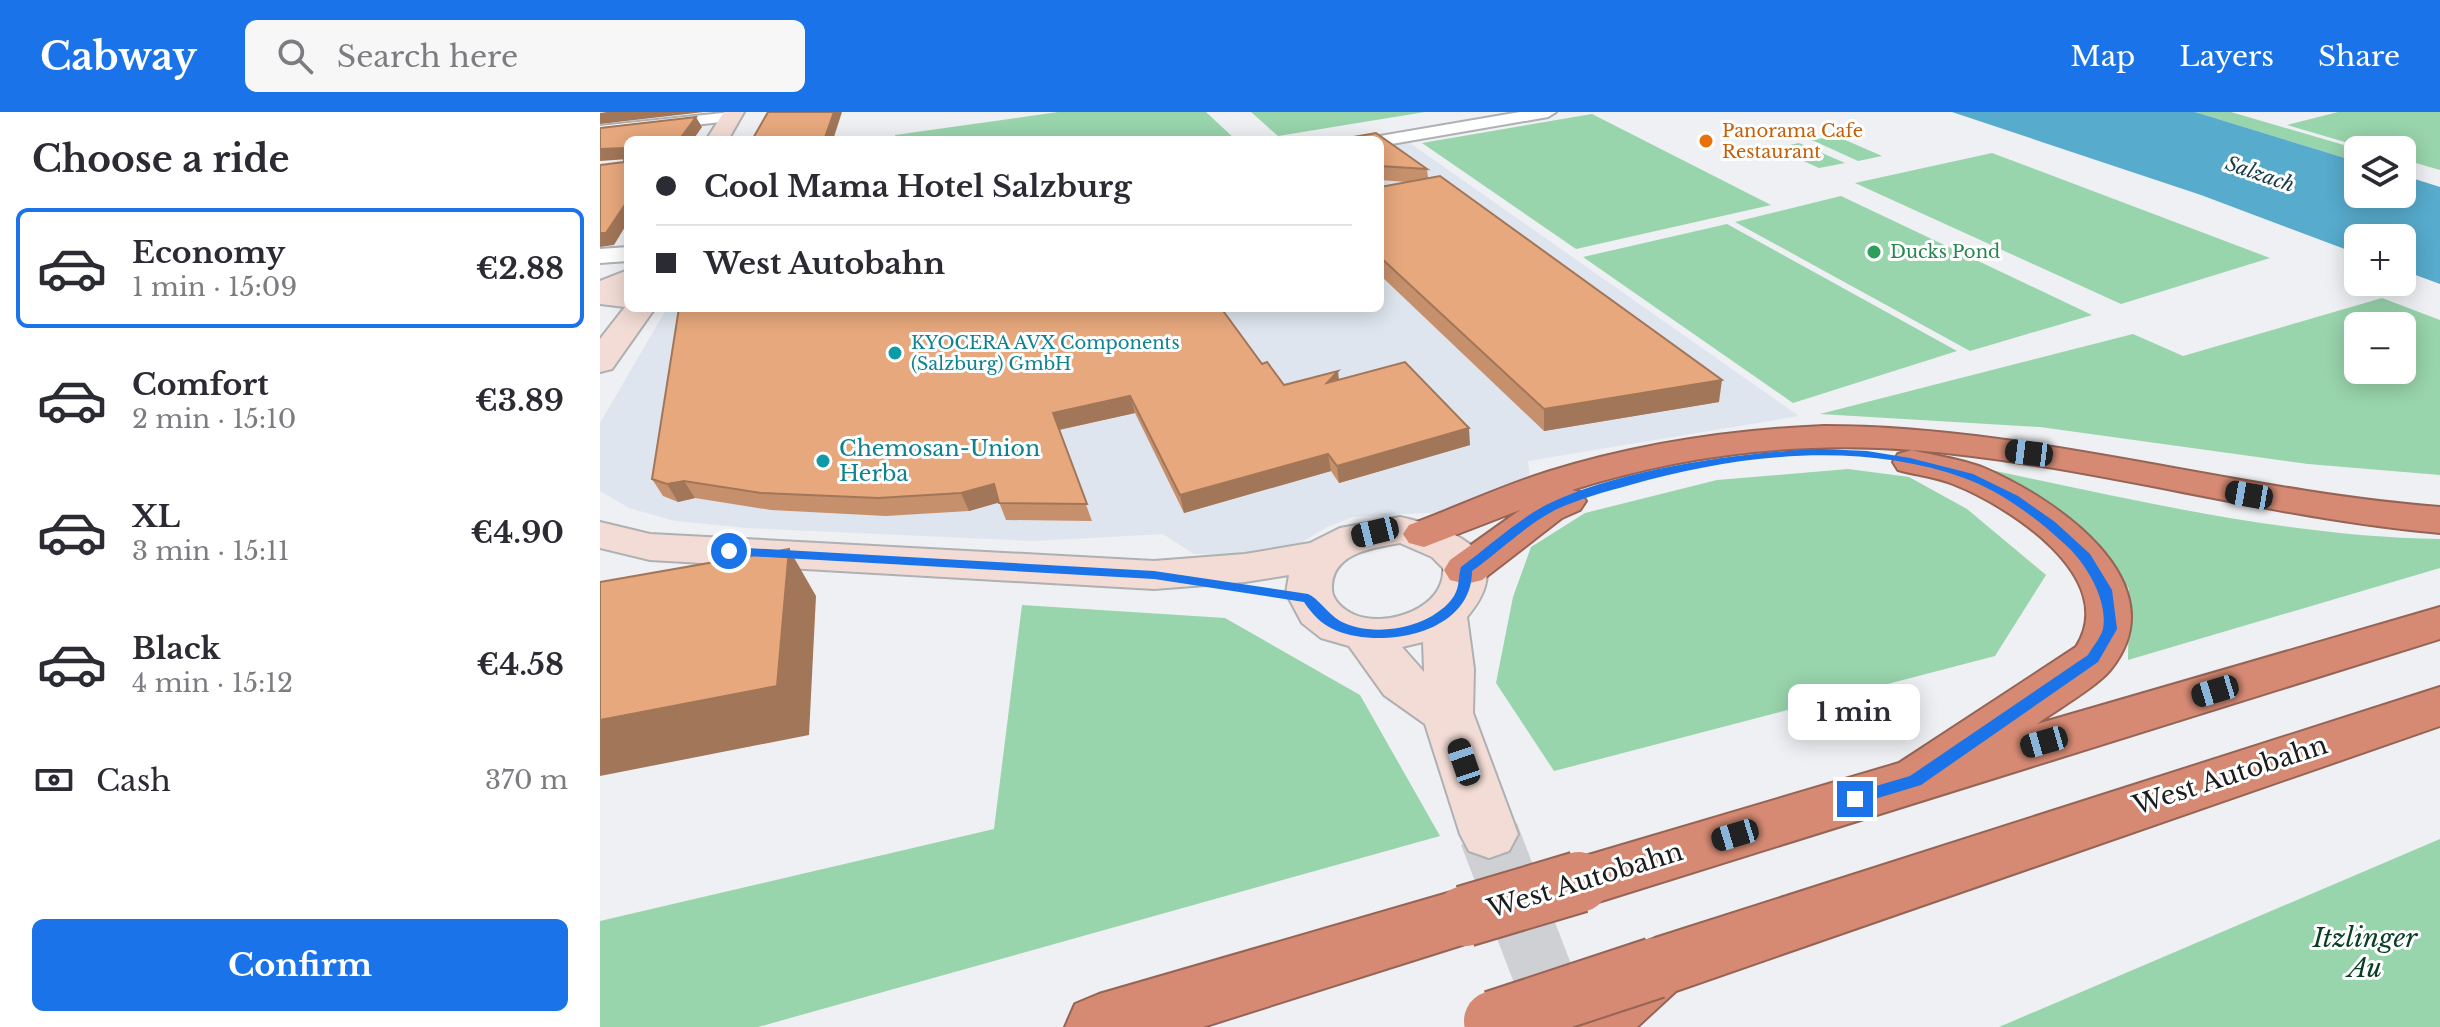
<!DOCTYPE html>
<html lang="en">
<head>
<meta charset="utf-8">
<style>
  body { margin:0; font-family:"Libre Baskerville",serif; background:#f7f7f7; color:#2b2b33; height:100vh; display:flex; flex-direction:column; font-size:30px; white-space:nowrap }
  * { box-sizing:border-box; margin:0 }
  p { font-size:26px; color:#7c7c81 }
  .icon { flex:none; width:44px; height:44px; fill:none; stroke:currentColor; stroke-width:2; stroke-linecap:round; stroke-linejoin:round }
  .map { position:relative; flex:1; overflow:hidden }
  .panel { display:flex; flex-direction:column; background:#fff; width:600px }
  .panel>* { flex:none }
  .banner { position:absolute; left:24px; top:24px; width:760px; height:176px; border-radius:12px; box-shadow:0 4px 20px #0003; display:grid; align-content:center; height:176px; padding:0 32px; background:#fff }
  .buttons { position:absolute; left:1744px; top:24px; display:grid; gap:16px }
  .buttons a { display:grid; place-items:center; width:72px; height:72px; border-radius:12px; background:#fff; box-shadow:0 4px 20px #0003; font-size:40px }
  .end { position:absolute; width:36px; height:36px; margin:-18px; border:10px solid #1a73e8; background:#fff; box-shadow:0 0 0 4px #fff }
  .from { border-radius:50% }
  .bubble { position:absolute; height:56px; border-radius:12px; background:#fff; box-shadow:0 4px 20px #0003; font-size:26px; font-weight:800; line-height:56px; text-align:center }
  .car { position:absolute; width:24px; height:48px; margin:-24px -12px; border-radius:10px; box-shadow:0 0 6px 2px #0007; background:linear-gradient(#222 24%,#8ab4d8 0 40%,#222 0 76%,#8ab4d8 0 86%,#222 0) }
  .banner b { display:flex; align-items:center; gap:28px; height:76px; font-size:30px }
  .banner b+b { border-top:2px solid #e1e1e2 }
  .banner i { width:20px; height:20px; background:#2b2b33 }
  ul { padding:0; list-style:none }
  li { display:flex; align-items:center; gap:24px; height:120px; margin:0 16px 12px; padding:0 16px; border:4px solid transparent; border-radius:12px }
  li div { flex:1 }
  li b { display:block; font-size:30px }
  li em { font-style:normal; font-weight:800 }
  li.on { border-color:#1a73e8 }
  li>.icon { width:72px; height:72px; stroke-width:1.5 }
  h2 { padding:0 32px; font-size:36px; line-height:96px }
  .pay { display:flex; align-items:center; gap:20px; height:88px; padding:0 32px; font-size:30px }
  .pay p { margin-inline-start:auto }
  .button { display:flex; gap:16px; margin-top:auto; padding:16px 32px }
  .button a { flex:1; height:92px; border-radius:12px; background:#1a73e8; color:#fff; font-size:32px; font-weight:800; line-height:92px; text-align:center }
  header { display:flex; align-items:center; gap:48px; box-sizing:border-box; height:112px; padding:0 40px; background:#1a73e8; color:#fff }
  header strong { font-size:38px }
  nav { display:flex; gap:44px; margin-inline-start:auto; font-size:28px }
  .search { width:560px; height:72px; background:#f7f7f7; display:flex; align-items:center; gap:20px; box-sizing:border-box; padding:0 28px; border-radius:12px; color:#7c7c81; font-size:30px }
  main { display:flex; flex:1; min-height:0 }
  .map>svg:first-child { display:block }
</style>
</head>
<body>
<header>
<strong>Cabway</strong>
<div class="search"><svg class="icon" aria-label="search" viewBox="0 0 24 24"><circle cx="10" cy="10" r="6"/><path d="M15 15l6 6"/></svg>Search here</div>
<nav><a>Map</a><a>Layers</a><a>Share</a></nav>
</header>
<main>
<section class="panel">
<h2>Choose a ride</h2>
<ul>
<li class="on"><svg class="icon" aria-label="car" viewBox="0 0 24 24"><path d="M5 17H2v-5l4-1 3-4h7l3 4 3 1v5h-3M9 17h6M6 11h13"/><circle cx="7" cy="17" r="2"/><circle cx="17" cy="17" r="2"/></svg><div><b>Economy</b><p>1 min · 15:09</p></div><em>€2.88</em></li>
<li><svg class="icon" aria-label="car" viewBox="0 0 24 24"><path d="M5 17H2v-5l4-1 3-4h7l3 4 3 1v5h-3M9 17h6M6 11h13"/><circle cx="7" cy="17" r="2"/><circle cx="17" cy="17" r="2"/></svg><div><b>Comfort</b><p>2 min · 15:10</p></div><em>€3.89</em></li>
<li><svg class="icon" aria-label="car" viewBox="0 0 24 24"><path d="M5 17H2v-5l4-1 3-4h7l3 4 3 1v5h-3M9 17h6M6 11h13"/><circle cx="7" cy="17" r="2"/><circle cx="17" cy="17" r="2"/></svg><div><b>XL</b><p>3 min · 15:11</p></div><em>€4.90</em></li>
<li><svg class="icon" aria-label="car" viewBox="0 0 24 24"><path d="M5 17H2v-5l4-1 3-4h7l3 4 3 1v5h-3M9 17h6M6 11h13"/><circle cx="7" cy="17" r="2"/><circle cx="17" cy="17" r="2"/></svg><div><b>Black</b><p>4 min · 15:12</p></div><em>€4.58</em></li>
</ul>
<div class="pay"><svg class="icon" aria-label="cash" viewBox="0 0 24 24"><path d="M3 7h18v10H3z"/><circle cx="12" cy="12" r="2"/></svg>Cash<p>370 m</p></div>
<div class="button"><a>Confirm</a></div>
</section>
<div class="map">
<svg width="1840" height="915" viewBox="0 0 1840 915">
  <rect width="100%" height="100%" fill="#eef0f3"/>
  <!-- built -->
  <polygon fill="#dee5ee" points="807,29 1199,304 928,349 930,368 844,400 753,405 727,415 702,430 639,443 594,442 563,422 435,429 147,416 75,409 29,396 0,379 0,311 67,196 780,196 780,34"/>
  <!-- green -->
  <g fill="#98d4ac" fill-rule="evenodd">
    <polygon points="458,0 606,0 636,28 296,28 295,23"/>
    <polygon points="651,0 825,0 678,24"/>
    <polygon points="1595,0 1631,0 1761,38 1758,38 1758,50"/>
    <polygon points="1738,0 1840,0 1840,58 1802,47 1802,38 1772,38 1687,13"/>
    <polygon points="992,2 1171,93 976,137 822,31"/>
    <polygon points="1236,24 1282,44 1258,49 1212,28"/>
    <polygon points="1199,31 1245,51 1219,56 1175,36"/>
    <polygon points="1392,41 1670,146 1521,192 1255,71"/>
    <polygon points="1241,84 1492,203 1370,239 1135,110"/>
    <polygon points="1127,112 1357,239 1193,291 983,145"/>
    <path d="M 1782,186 L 1840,208 L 1840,363 L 1708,352 L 1440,315 L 1220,302 L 1533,222 L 1583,244 ZM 1758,214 L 1802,214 L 1802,258 L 1758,258 Z"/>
    <path d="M 1367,353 C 1520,385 1684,425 1840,427 L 1840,456 L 1528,548 L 1529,477 L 1494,426 L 1436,387 Z"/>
    <polygon points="1248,357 1309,365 1367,397 1446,463 1395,544 954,659 896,571 913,485 931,435 985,401 1117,368"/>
    <polygon points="422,493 625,506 760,583 840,724 158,915 0,915 0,809 394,717"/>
    <polygon points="1840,727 1840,915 1399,915"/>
  </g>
  <!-- water -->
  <polygon fill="#57abcc" points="1352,0 1595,0 1758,50 1758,82 1802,82 1802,63 1840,75 1840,172 1802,158 1802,126 1758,126 1758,142 1601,83"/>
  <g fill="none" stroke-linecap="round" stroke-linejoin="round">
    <!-- secondary-tunnel -->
    <polyline stroke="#ced0d3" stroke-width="60" stroke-dasharray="60 30" stroke-linecap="butt" points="889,722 963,915"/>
    <defs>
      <g id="street">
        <polygon points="132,0 138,2 138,8 0,24 0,14"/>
        <polygon points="920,0 956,0 948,5 780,34 780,28 772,28 780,24"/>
        <polygon points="28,135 28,149 0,151 0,137"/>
      </g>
      <g id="secondary">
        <polygon points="124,0 144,0 128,28 106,28"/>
        <polygon points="28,158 28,196 55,196 12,257 0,260 0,227 25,195 0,192 0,169"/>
        <path d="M 800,405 C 855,417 920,442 867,505 L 874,557 L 873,601 L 918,722 L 909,739 L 889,746 L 869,739 L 860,722 L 825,612 L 784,583 L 749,534 L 721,526 L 702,511 L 686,481 L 689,463 L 645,470 L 554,477 L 50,448 L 0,436 L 0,410 L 50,422 L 554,449 L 645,442 L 710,431 L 740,416 ZM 800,431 L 832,445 L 843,456 C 846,496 787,516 755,503 C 745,499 732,489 732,477 C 731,441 772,436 800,431 ZM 823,530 L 824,557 L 824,560 L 802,535 Z"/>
      </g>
      <g id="highway">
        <path d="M 1224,314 C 1432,314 1633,379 1840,395 L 1840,421 C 1662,405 1490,352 1313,338 C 1198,329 1081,343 972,378 L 980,380 L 986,389 L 980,398 L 962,406 L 882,468 L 866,472 L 850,468 L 844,458 L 850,448 L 920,398 L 824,435 L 809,431 L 803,422 L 809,413 C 855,396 900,375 947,360 C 1037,332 1129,318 1224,314 Z"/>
        <path d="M 1312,338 C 1336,344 1361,347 1384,356 C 1454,386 1580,470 1511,557 C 1498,574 1456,598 1437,612 L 1840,495 L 1840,527 L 979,796 L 958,788 L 949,770 L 958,752 L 1299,651 L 1476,535 C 1521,465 1407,393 1353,372 C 1336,365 1316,363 1298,358 L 1293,350 L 1298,342 Z"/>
        <polygon points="1840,575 1840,614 1076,879 1037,915 954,915 964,892 1032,835 1055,826"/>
        <polygon points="865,776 887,784 896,804 887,824 865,832 603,915 465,915 475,892 499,882"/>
      </g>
    </defs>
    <!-- street casing -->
    <use href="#street" stroke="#aeb0b2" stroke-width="4"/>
    <!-- secondary casing -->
    <use href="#secondary" stroke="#aeb0b2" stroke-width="4"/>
    <!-- highway casing -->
    <use href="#highway" stroke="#956455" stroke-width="4"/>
    <!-- street -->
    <use href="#street" fill="#fff" fill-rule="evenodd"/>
    <!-- secondary -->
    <use href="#secondary" fill="#f3dcd5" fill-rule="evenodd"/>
    <!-- highway -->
    <use href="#highway" fill="#d68a73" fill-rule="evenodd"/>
    <defs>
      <g id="highway-bridge">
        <polyline points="865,804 979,770"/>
        <polyline points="894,909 1055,856"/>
      </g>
    </defs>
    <!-- highway-bridge casing -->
    <use href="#highway-bridge" stroke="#956455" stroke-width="64" stroke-linecap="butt"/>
    <!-- highway-bridge -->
    <use href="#highway-bridge" stroke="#d68a73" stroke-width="60"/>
  </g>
  <!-- wall -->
  <g fill="#c7906c">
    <polygon points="780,28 827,57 828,66 1119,290 944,319 780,163 780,75 806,70 780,68"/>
    <polygon points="662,252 684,273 739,268 870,333 739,371 731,359 584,401 535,301 459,318 492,409 406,408 399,390 369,399 286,404 171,398 95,386 78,390 63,384 52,367"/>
  </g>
  <!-- shaded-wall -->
  <g fill="#a27658">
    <polygon points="7,0 104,0 0,12 0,1"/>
    <polygon points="234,0 242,0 233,28 224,28"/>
    <polygon points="96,5 102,15 93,28 79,28"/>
    <polygon points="24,36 28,47 0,49 0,37"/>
    <polygon points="28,88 28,110 14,133 0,135 0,121"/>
    <polygon points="738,259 740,276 727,271"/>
    <polygon points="1122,268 1119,290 944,319 944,297"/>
    <polygon points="530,284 535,301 458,318 453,301"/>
    <polygon points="869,316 870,333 739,371 737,354"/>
    <polygon points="728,342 731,359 584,401 580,383"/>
    <polygon points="84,369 95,386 78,390 67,372"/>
    <polygon points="394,372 401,390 369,399 361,381"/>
    <polygon points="189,437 216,484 209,623 0,664 0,608"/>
  </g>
  <!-- building -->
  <g fill="#e7a87d" stroke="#a27658" stroke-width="2">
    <polygon points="168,0 234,0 224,28 152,28"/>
    <polygon points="96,5 79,28 28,28 28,88 6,121 0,121 0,53 24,50 24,36 0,37 0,16"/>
    <polygon points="776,21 827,57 780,54 780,28 736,28"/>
    <polygon points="840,64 1122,268 944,297 780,145 780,75"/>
    <polygon points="79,196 621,196 662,252 667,250 684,273 738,259 727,271 805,250 869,316 737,354 728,342 580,383 530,284 453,301 487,392 399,391 394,372 361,381 278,386 161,381 84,369 67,372 52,367"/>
    <polygon points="189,437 177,574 0,608 0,470"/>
  </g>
  <!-- route -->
  <path fill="#1a73e8" d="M 1222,337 L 1267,339 L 1310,346 L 1373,362 L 1418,384 L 1455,410 L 1490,442 L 1512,478 L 1517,517 L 1498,550 L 1321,673 L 1255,693 L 1247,687 L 1249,682 L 1310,664 L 1488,543 C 1492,536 1501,525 1503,517 C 1508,489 1488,455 1469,436 C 1439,408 1403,380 1364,366 C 1258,328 1135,343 1030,373 C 1004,380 979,387 955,398 C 926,413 899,440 872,459 C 872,522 782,538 735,518 C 721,512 712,502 704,490 L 554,467 L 129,443 L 123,439 L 129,435 L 554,459 L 708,482 C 718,486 727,501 740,509 C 773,527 833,516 854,484 C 860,474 858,465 861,455 C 888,435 916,409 946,393 C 1019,357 1140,340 1222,337 Z"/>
  <!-- markers -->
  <circle fill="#e8710a" stroke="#fff" stroke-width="3" cx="1106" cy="29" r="8"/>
  <circle fill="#2e9e5b" stroke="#fff" stroke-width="3" cx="1274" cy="140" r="8"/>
  <g fill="#0f9aa8" stroke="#fff" stroke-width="3">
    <circle cx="295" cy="241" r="8"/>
    <circle cx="223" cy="349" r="8"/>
  </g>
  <g text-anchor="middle" stroke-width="6" stroke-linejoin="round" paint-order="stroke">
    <!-- far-food labels -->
    <g font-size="18" fill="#c56008" stroke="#fff" text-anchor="start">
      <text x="1122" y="25">Panorama Cafe<tspan x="1122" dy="21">Restaurant</tspan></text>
    </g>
    <!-- far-leisure labels -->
    <g font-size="18" fill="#27864d" stroke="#fff" text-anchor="start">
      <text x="1290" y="146">Ducks Pond</text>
    </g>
    <!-- far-culture labels -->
    <g font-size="18" fill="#0d838f" stroke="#fff" text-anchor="start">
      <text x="311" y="237">KYOCERA AVX Components<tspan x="311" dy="21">(Salzburg) GmbH</tspan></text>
    </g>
    <!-- far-water labels -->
    <g font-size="20" font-style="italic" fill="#153c4a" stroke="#fff">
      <text transform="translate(1660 62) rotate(19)" y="7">Salzach</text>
    </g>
    <!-- culture labels -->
    <g font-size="22" fill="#0d838f" stroke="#fff" text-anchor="start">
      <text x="239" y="344">Chemosan-Union<tspan x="239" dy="25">Herba</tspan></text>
    </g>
    <!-- near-street labels -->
    <g font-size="26" fill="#1b1c1d" stroke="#fff">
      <text transform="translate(1630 663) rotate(-18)" y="9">West Autobahn</text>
      <text transform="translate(985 768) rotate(-17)" y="9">West Autobahn</text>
    </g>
    <!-- near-park labels -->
    <g font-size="26" font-style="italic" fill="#083f23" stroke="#fff">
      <text x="1765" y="835">Itzlinger<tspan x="1765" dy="30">Au</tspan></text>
    </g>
  </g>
</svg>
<div class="buttons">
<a><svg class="icon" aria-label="layers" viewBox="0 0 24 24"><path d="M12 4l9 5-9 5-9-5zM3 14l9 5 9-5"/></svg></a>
<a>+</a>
<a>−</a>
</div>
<i class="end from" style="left:129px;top:439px"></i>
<i class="end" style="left:1255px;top:687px"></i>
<div class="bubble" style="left:1188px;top:572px;width:132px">1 min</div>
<i class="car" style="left:1429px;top:341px;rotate:277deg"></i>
<i class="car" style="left:1649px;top:383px;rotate:280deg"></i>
<i class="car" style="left:775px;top:420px;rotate:256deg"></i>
<i class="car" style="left:1615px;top:579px;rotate:253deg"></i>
<i class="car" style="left:1444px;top:630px;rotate:254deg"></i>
<i class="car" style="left:864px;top:650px;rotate:341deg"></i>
<i class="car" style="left:1135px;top:723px;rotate:253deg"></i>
<div class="banner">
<b><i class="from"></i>Cool Mama Hotel Salzburg</b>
<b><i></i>West Autobahn</b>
</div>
</div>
</main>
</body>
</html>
